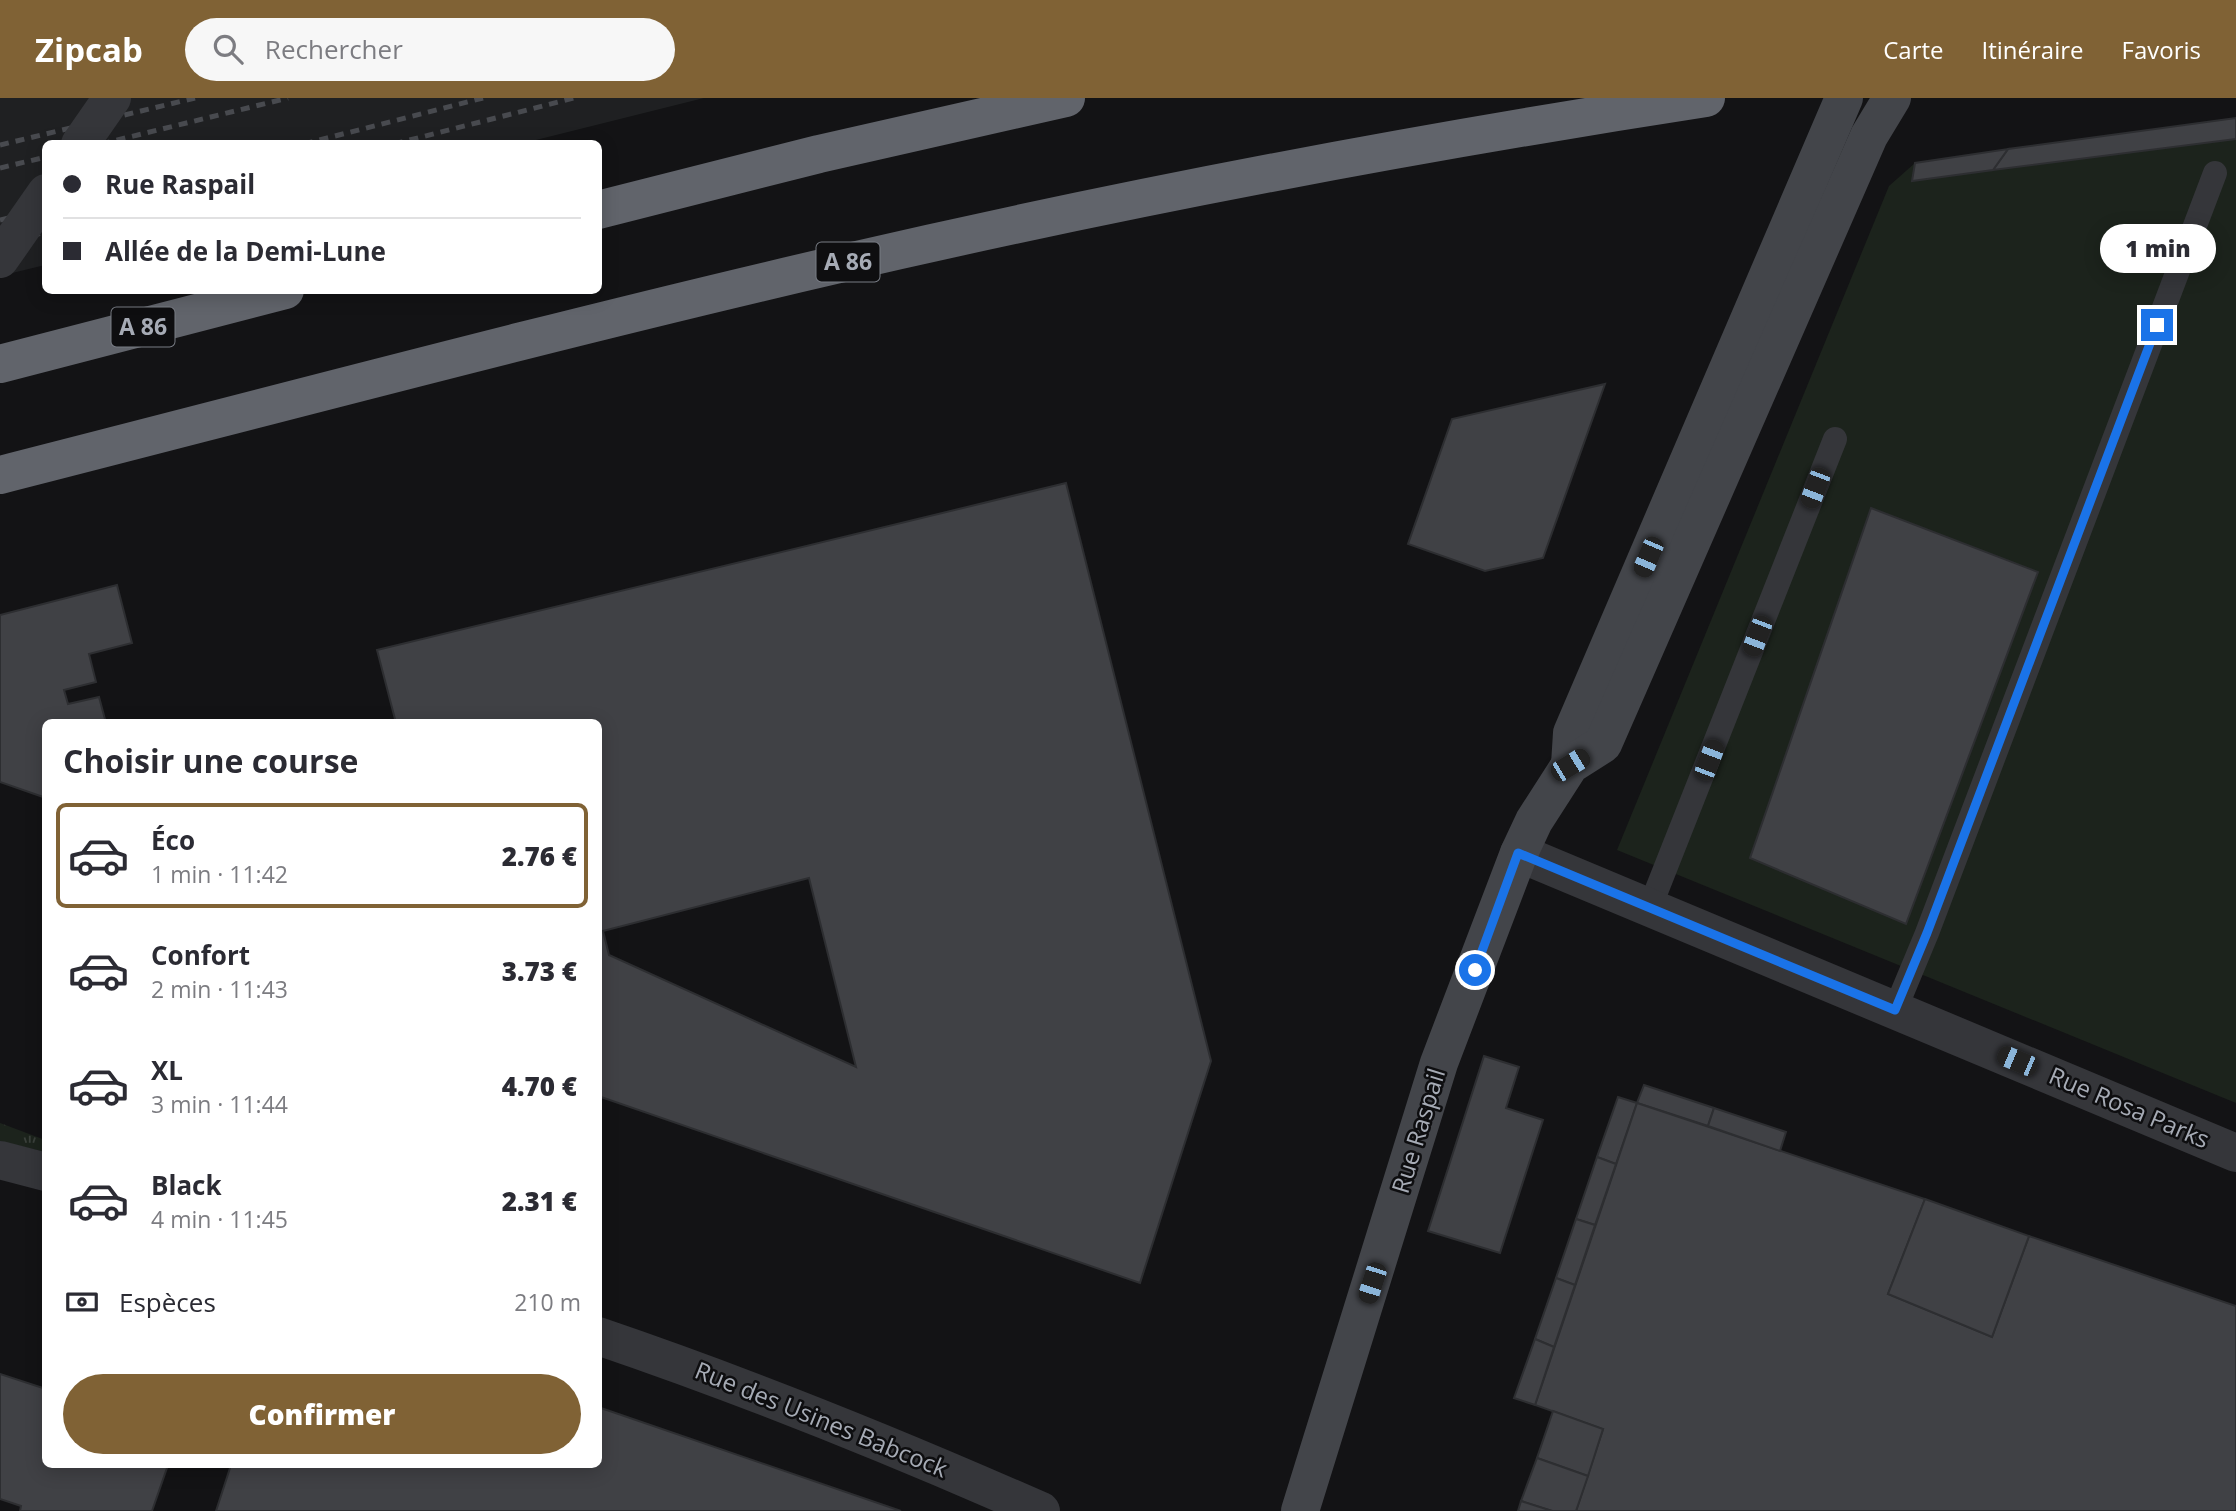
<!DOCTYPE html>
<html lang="fr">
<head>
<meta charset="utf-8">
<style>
  body { margin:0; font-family:"Open Sans",sans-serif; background:#f7f7f7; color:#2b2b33; height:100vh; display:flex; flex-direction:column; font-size:26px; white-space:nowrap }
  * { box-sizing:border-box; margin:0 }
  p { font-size:23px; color:#7c7c81 }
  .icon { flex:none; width:38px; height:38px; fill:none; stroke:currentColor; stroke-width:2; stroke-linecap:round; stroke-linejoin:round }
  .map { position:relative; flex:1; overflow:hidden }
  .panel { position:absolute; left:42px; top:621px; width:560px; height:749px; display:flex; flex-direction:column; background:#fff; border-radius:10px; box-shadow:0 4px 18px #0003 }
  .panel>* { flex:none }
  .top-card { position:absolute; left:42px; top:42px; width:560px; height:154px; border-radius:10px; box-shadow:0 4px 18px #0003; display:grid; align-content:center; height:154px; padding:0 21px; background:#fff }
  .end { position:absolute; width:32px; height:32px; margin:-16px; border:9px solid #1a73e8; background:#fff; box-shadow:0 0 0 4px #fff }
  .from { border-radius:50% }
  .bubble { position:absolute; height:49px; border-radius:24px; background:#fff; box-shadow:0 4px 18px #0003; font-size:23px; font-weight:800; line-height:49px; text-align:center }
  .car { position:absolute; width:21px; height:42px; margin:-21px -10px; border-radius:9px; box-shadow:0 0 5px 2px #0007; background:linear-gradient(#222 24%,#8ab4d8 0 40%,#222 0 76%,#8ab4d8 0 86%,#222 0) }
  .top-card b { display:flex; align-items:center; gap:24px; height:66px; font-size:26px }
  .top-card b+b { border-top:2px solid #e1e1e2 }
  .top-card i { width:18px; height:18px; background:#2b2b33 }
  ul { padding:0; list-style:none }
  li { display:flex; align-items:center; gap:21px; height:105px; margin:0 14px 10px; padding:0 7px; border:4px solid transparent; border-radius:10px }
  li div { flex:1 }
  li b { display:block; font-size:26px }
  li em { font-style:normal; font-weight:800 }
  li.selected { border-color:#806235 }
  li>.icon { width:63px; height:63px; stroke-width:1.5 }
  h2 { padding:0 21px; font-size:32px; line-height:84px }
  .pay { display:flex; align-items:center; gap:18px; height:77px; padding:0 21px; font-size:26px }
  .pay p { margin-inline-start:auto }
  .button { display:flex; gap:14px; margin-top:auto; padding:14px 21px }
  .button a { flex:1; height:80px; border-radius:42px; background:#806235; color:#fff; font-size:28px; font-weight:800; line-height:80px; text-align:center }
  header { display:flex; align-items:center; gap:42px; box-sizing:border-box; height:98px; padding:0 35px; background:#806235; color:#fff }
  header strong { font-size:33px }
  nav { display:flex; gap:38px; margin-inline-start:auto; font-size:24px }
  .search { width:490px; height:63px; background:#f7f7f7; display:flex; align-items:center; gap:18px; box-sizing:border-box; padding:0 24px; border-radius:38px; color:#7c7c81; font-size:26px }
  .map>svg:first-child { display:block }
</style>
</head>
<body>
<header>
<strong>Zipcab</strong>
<div class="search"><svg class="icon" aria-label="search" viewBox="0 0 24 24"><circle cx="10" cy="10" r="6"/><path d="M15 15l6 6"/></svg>Rechercher</div>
<nav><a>Carte</a><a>Itinéraire</a><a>Favoris</a></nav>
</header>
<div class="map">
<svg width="2236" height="1413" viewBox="0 0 2236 1413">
  <defs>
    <pattern id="grass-tufts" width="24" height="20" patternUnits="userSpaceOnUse" patternTransform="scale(1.75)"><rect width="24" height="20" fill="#1c231c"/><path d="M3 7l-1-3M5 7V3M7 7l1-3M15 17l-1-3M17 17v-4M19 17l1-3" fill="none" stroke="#3a403b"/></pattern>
  </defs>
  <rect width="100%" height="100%" fill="#131315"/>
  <!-- built -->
  <polygon fill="#1f2022" points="0,0 704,0 524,45 46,46 45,167 0,178"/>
  <!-- grass -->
  <polygon fill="url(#grass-tufts)" points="0,1025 45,1042 45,1054 0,1043"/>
  <!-- pitch -->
  <polygon fill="#1c231c" points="2236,20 2236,1005 1617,752 1889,88 1915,65"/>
  <!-- building -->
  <g fill="#404145" stroke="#2d2e31" stroke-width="2" fill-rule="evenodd">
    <polygon points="2236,20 2236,41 1993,72 2008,51"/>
    <polygon points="2008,51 1993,72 1912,83 1915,65"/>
    <polygon points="1605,286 1543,460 1485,473 1408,446 1452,321"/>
    <path d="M 1066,385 L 1211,963 L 1140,1185 L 598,998 L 598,625 L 396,625 L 377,552 ZM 809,780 L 856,969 L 609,857 L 603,833 Z"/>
    <polygon points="1871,410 2038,474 1906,826 1750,760"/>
    <polygon points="117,487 132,545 89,556 96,584 64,592 68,606 99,599 106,625 46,625 46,700 0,684 0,517"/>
    <polygon points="1484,958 1519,969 1506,1010 1543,1022 1500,1155 1428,1133"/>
    <polygon points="1644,987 1714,1010 1708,1028 1637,1005"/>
    <polygon points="1618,999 1637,1005 1616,1066 1597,1059"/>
    <polygon points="1637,1005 1925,1101 1888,1196 1992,1239 2029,1138 2236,1208 2236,1413 1576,1413 1603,1331 1535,1307"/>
    <polygon points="1714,1010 1786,1034 1780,1053 1708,1028"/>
    <polygon points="1597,1059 1616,1066 1595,1127 1576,1121"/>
    <polygon points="1925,1101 2029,1138 1992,1239 1888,1196"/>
    <polygon points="1576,1121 1595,1127 1575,1187 1556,1180"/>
    <polygon points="1556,1180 1575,1187 1554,1249 1535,1241"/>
    <polygon points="1535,1241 1554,1249 1535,1307 1514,1300"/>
    <polygon points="0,1276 46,1291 46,1367 168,1367 152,1413 20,1413 21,1408 0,1401"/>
    <polygon points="598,1309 901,1413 216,1413 231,1367 598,1367"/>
    <polygon points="1553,1313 1603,1331 1588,1378 1537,1360"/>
    <polygon points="1537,1360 1588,1378 1576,1413 1552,1413 1521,1403"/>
    <polygon points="1521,1403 1552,1413 1518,1413"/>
  </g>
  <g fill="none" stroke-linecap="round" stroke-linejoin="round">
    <!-- lane -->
    <g stroke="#35363a" stroke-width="24">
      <polyline points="1650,809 1835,341"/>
      <polyline points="1895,912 1927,835 2215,75"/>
    </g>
    <!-- street -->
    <g stroke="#35363a" stroke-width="38">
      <polyline points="1519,755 2236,1055"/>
      <polyline points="0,1062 46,1074"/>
      <path d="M 598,1238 C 748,1289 896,1349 1041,1413"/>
    </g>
    <!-- secondary -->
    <g stroke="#43454a" stroke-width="38">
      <polyline points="1570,667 1572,635 1844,0"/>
      <polyline points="1300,1413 1439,965 1519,755 1534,723 1570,667 1603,646 1869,38 1892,0"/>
    </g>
    <!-- highway -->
    <g stroke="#61646b" stroke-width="38">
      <polyline points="598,112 819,56 1066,0"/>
      <polyline points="0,266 285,192"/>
      <path d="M 0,377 C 278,306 555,232 835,167 C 1123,100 1414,45 1706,0"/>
    </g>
    <!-- rail -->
    <g stroke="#484a4f" stroke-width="5" stroke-dasharray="9 7" stroke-linecap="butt">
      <polyline points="101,46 288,0"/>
      <polyline points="304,46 483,0"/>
      <polyline points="394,46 574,0"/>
      <polyline points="0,47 195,0"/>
      <polyline points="0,70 46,59"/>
      <polyline points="0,122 46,111"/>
      <polyline points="0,145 46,134"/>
    </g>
    <!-- street-bridge -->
    <g stroke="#35363a" stroke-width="38">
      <polyline points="80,46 112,0"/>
      <polyline points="0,161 46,95"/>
    </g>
  </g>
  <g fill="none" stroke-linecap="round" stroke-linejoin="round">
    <!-- route -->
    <polyline stroke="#1a73e8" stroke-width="9" points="1475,872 1518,755 1895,912 1927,835 2157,227"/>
  </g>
  <g text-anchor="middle" stroke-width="5" stroke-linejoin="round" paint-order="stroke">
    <!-- shield labels -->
    <g fill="#0e0e10" stroke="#787c84" stroke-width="2">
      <rect x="816.5" y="144.5" width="63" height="39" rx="5"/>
      <rect x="111.5" y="209.5" width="63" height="39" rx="5"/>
    </g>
    <g font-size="23" font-weight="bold" fill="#a6abb5">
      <text x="848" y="172">A 86</text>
      <text x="143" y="237">A 86</text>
    </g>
    <!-- street labels -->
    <g font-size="24" fill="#a6abb5" stroke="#0e0e10">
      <text transform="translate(2129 1010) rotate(23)" y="8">Rue Rosa Parks</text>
      <text transform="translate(1419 1033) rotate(-73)" y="8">Rue Raspail</text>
      <text transform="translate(821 1322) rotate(22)" y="8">Rue des Usines Babcock</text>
    </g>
  </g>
</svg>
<i class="end from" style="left:1475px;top:872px"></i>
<i class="end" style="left:2157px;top:227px"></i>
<div class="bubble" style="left:2100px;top:126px;width:116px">1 min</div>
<i class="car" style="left:1815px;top:390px;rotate:201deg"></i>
<i class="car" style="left:1648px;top:459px;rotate:203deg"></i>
<i class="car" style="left:1757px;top:538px;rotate:201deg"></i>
<i class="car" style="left:1709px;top:662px;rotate:21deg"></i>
<i class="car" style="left:1570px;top:667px;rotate:59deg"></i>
<i class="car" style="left:2017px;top:963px;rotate:293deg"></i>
<i class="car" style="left:1372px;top:1185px;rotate:198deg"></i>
<div class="top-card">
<b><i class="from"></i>Rue Raspail</b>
<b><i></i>Allée de la Demi-Lune</b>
</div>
<section class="panel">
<h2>Choisir une course</h2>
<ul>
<li class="selected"><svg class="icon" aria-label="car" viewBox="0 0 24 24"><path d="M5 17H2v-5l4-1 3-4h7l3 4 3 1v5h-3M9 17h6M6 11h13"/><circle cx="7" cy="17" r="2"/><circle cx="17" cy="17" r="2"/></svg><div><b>Éco</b><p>1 min · 11:42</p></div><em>2.76 €</em></li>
<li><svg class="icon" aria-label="car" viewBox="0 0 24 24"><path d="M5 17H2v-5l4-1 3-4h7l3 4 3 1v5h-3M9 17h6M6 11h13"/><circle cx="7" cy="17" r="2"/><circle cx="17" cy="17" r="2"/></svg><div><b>Confort</b><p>2 min · 11:43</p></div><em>3.73 €</em></li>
<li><svg class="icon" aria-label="car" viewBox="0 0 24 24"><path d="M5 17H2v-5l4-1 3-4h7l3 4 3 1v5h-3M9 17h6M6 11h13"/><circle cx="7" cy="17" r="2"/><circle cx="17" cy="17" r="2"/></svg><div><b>XL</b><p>3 min · 11:44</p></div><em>4.70 €</em></li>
<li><svg class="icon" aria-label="car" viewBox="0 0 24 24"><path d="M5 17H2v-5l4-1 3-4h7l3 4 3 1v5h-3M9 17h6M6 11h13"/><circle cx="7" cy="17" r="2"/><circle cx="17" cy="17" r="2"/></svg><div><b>Black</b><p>4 min · 11:45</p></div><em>2.31 €</em></li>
</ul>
<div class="pay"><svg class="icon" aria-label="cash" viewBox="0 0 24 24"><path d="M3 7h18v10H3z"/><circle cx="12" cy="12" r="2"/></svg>Espèces<p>210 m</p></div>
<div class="button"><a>Confirmer</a></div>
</section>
</div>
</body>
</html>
